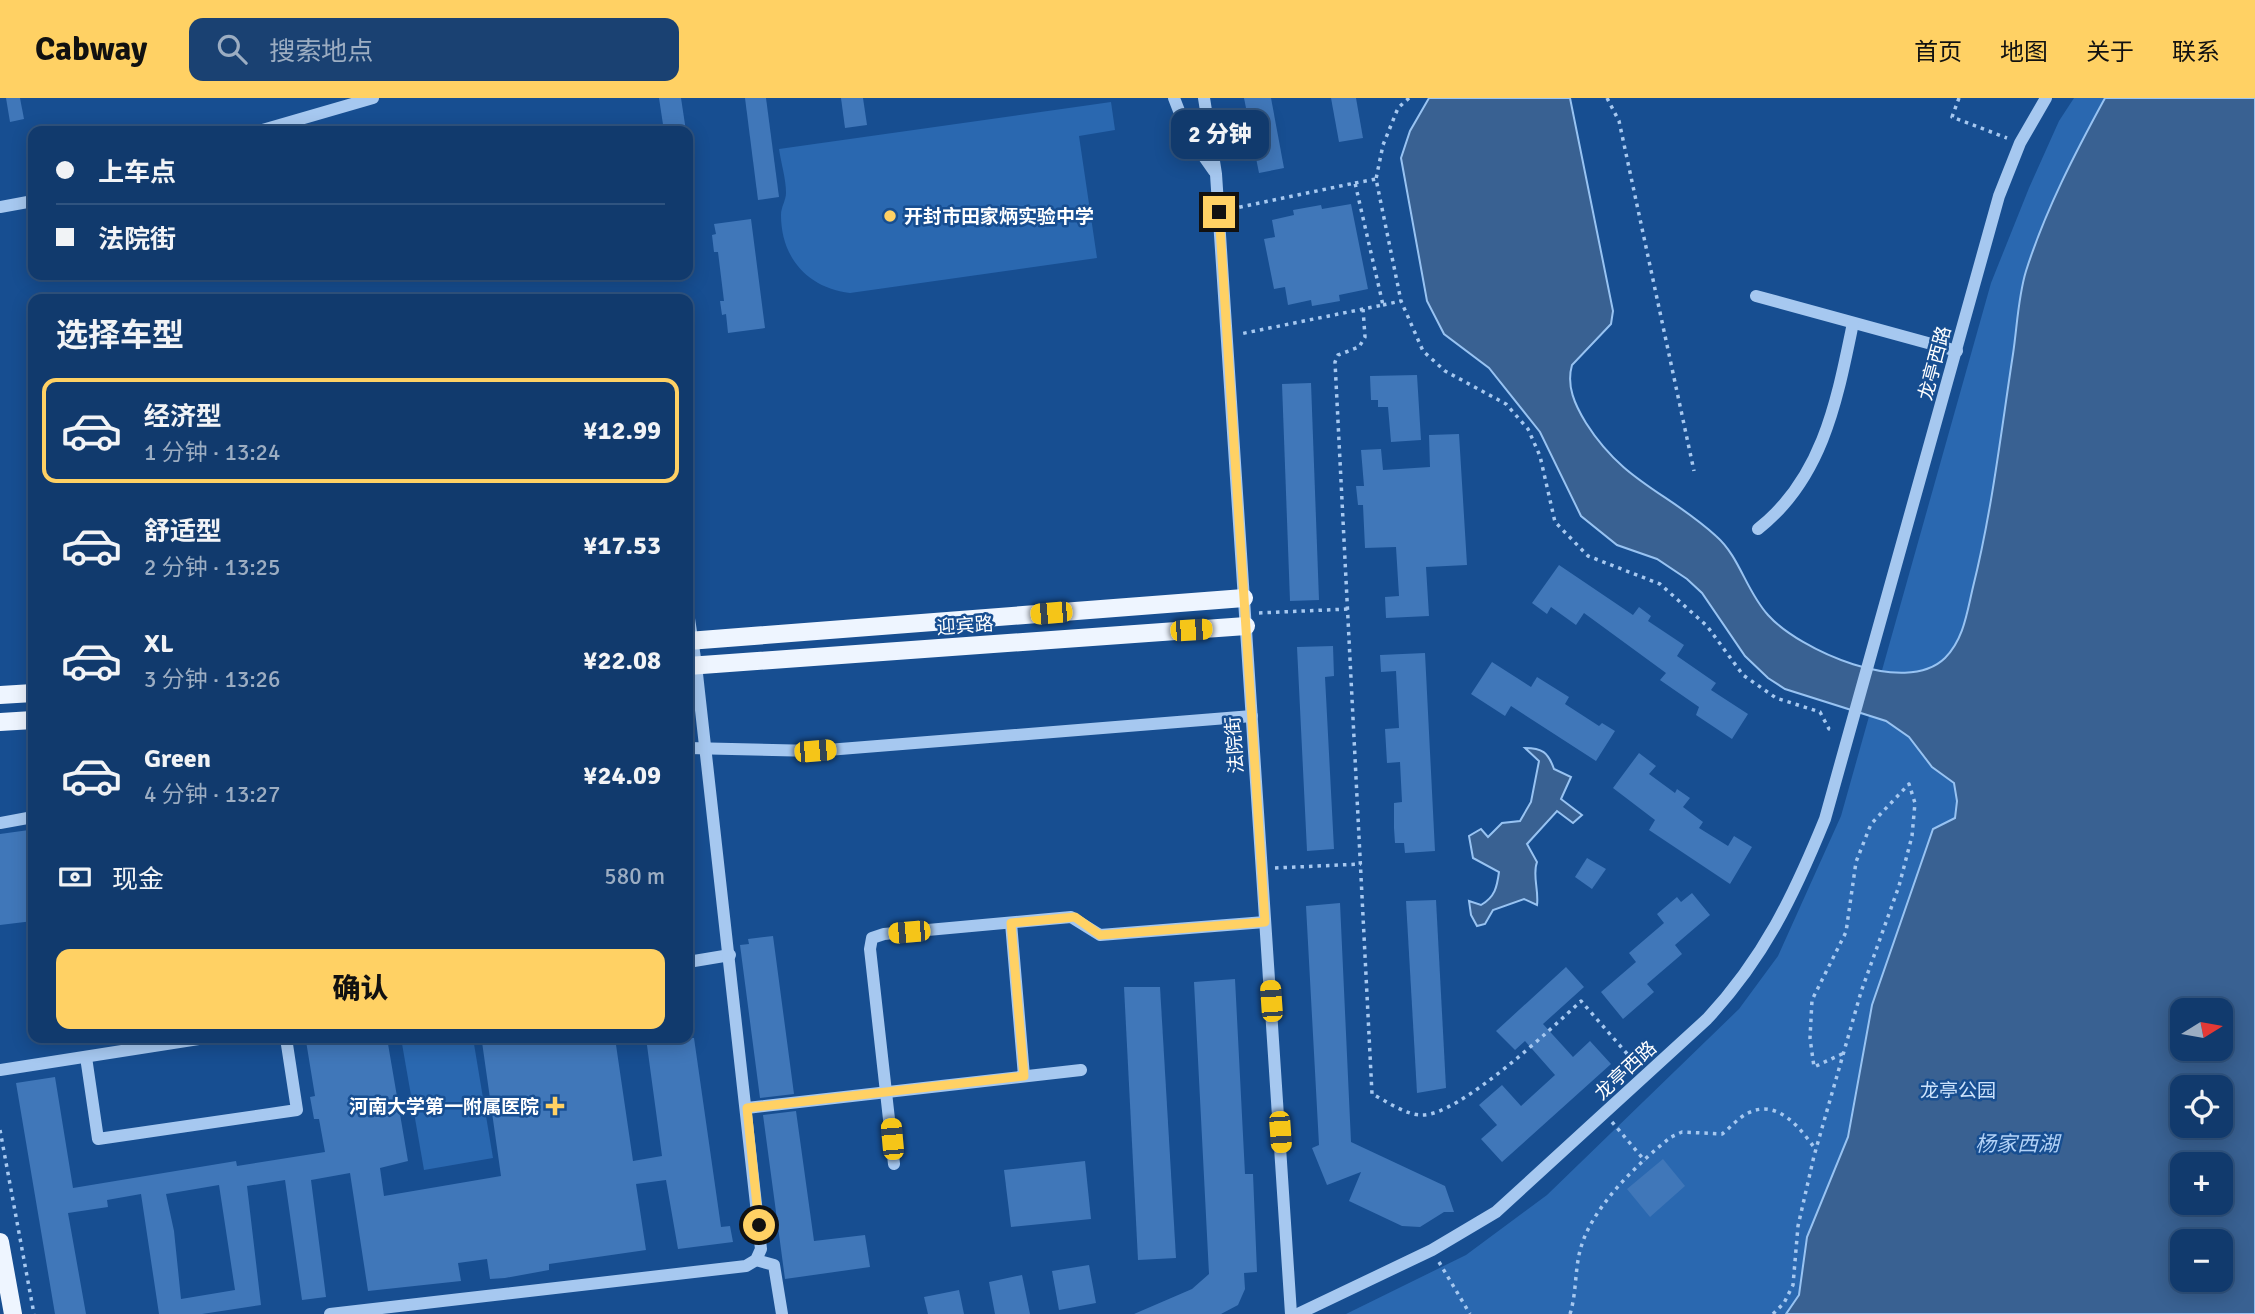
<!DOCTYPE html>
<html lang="zh">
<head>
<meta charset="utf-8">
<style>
  body { margin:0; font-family:Signika,"Noto Sans SC",sans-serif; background:#1a4172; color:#f1f3f6; height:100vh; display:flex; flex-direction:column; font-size:26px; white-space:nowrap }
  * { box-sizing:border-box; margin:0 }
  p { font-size:23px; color:#9cadc2 }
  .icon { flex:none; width:38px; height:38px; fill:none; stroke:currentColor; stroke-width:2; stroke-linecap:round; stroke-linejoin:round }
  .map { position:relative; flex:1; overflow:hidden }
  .panel { position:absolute; left:28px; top:196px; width:665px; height:749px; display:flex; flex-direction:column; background:#113a6d; border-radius:14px; box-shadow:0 4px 18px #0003,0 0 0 2px #305480 }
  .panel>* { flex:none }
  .guide { position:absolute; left:28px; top:28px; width:665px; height:154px; border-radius:14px; box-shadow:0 4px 18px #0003,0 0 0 2px #305480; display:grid; align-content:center; height:154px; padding:0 28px; background:#113a6d }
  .needle { width:46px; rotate:79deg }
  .fabs { position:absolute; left:2170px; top:900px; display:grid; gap:14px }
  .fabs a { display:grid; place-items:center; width:63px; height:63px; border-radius:14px; background:#113a6d; box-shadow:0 4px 18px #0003,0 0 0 2px #305480; font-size:35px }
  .end { position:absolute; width:32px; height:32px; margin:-16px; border:9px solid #ffd164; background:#111; box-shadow:0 0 0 4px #111 }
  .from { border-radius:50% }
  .bubble { position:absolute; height:49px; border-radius:14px; background:#113a6d; box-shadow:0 4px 18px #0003,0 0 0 2px #305480; font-size:23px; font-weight:800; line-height:49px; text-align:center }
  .car { position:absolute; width:21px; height:42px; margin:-21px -10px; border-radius:9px; box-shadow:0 0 5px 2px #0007; background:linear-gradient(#f5c518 24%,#345 0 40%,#f5c518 0 76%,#345 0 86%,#f5c518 0) }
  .guide b { display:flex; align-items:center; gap:24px; height:66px; font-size:26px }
  .guide b+b { border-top:2px solid #305480 }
  .guide i { width:18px; height:18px; background:#f1f3f6 }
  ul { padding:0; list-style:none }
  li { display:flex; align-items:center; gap:21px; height:105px; margin:0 14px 10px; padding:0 14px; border:4px solid transparent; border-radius:14px }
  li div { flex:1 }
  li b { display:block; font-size:26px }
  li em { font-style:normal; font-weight:800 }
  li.on { border-color:#ffd164 }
  li>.icon { width:63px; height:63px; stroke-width:1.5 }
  h2 { padding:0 28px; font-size:32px; line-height:84px }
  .pay { display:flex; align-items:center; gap:18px; height:77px; padding:0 28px; font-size:26px }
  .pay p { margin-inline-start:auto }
  .primary-button { display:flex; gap:14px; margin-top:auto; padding:14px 28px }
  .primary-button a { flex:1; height:80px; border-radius:14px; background:#ffd164; color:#111; font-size:28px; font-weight:800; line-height:80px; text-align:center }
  header { display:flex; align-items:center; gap:42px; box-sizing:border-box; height:98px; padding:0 35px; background:#ffd164; color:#111 }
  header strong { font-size:33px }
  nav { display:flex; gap:38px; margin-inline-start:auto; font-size:24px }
  .search { width:490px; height:63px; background:#1a4172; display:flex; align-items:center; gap:18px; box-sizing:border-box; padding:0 24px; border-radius:14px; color:#9cadc2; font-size:26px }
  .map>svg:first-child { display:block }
</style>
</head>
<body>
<header>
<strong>Cabway</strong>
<div class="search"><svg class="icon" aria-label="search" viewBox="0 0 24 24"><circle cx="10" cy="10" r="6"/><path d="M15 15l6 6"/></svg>搜索地点</div>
<nav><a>首页</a><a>地图</a><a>关于</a><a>联系</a></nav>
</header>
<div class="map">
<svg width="2255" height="1216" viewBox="0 0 2255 1216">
  <rect width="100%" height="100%" fill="#174e91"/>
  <!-- green -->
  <g fill="#2a68b0" fill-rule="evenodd">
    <path d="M 2074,0 L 2255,0 L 2255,1216 L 1346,1216 L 1466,1157 L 1547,1097 L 1739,911 L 1778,858 L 1841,718 L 1991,185 L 2029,90 L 2059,23 ZM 2182,912 L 2221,912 L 2221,950 L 2182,950 ZM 2182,989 L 2221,989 L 2221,1027 L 2182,1027 ZM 2182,1066 L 2221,1066 L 2221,1104 L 2182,1104 ZM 2182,1143 L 2221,1143 L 2221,1181 L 2182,1181 Z"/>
    <path d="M 1111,4 L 1115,32 L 1079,38 L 1097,160 L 850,195 C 808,190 781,160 781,117 C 781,109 786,102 786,95 C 786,81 781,65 779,51 Z"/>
    <polygon points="401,940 473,940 493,1060 424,1072"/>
  </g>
  <!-- water -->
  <g fill="#396192" stroke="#98c3f2" stroke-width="2" fill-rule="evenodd">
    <path d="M 1429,0 L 1570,0 L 1613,213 L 1611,226 L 1572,267 C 1566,288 1575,307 1586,325 C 1624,385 1668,394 1716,438 C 1740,459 1746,493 1768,517 C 1799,552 1905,599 1945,560 C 1964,541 1967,514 1973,489 C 1992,413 2001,334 2013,256 C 2017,230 2018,199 2026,173 C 2045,113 2075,55 2105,0 L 2255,0 L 2255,1216 L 1786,1216 L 1799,1197 L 1807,1139 L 1848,1039 L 1872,907 L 1933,731 L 1955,720 L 1957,703 L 1954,685 L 1932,669 L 1909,639 L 1886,623 L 1785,591 L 1768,580 L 1745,558 L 1702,495 L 1687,481 L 1657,461 L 1617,447 L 1581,418 L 1540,334 L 1489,270 L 1444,236 L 1427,203 L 1401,60 L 1410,33 ZM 2182,912 L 2221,912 L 2221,950 L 2182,950 ZM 2182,989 L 2221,989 L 2221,1027 L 2182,1027 ZM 2182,1066 L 2221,1066 L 2221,1104 L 2182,1104 ZM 2182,1143 L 2221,1143 L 2221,1181 L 2182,1181 Z"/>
    <path d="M 1525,650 C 1542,650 1548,654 1554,671 L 1571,679 L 1561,701 L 1582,717 L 1573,725 L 1557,713 L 1527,746 L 1537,764 C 1532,777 1539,791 1537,807 L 1524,801 L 1493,812 L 1485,826 L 1477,828 L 1471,817 L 1469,803 L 1481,807 C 1495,799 1497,789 1499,774 L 1473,760 L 1469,738 L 1481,731 L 1488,739 L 1502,725 L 1520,723 L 1531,704 L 1539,663 Z"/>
  </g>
  <!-- building -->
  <g fill="#4077b9" fill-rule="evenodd">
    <polygon points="6,0 20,0 24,21 10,24"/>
    <polygon points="659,0 681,0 686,33 664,33"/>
    <polygon points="745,0 766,0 779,99 758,102"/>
    <polygon points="841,0 863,0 867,27 845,30"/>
    <polygon points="1244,0 1271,0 1284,70 1259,75"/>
    <polygon points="1331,0 1356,0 1363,40 1339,44"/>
    <polygon points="1351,106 1368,191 1339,197 1340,203 1312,208 1311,202 1288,207 1285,189 1274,191 1264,141 1275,139 1272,122 1294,117 1293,112 1321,107 1322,111"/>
    <polygon points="751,121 765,230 728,235 726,216 722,217 720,203 724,203 718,154 714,154 712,137 716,136 714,126"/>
    <polygon points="1417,277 1421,342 1391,344 1388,309 1378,309 1378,302 1371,302 1370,278"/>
    <polygon points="1311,285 1319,502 1290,503 1282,286"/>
    <polygon points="1459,336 1467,467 1426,469 1429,518 1386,520 1385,499 1399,498 1396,449 1365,450 1363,407 1358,407 1356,388 1364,388 1361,352 1381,351 1383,372 1430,369 1429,337"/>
    <polygon points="1559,467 1633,517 1639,509 1651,518 1648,523 1684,547 1677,558 1716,585 1711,592 1748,616 1732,641 1696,617 1699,609 1660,582 1666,575 1584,515 1576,527 1551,509 1547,516 1532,505"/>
    <polygon points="1333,548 1334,578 1325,579 1334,751 1307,753 1297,549"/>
    <polygon points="1425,555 1435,753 1405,755 1404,745 1395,745 1394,730 1394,705 1402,704 1400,664 1387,665 1385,631 1399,630 1396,573 1381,574 1380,557"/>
    <polygon points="1492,564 1531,589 1537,579 1569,599 1565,606 1599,628 1602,625 1615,633 1596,663 1511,608 1505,618 1471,596"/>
    <polygon points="1639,655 1656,668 1649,676 1675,695 1677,691 1690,700 1683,709 1703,724 1699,730 1728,748 1734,738 1752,749 1730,786 1649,732 1655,722 1613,690"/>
    <polygon points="29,732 30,735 33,734 33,823 0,827 0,736"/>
    <polygon points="1587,760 1606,771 1592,791 1575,779"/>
    <polygon points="1692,795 1710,817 1675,847 1682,856 1647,886 1654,894 1623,921 1601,894 1636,864 1629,855 1664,825 1657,816 1677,799 1681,804"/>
    <polygon points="1436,802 1446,990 1417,995 1406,803"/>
    <polygon points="1340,805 1351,1044 1445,1088 1454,1114 1444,1114 1420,1129 1402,1128 1349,1103 1361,1074 1327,1087 1312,1050 1319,1047 1306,808"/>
    <polygon points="773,838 794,996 760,1000 740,847 749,846 748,841"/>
    <polygon points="1566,869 1584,889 1543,926 1573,959 1590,943 1611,966 1502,1064 1481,1041 1497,1027 1479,1007 1502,987 1521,1008 1555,977 1525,943 1515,952 1496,933"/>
    <polygon points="1235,881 1245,1076 1253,1076 1257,1174 1244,1175 1245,1191 1238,1207 1221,1216 1134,1216 1192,1191 1209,1176 1194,884"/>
    <polygon points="1124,889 1160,889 1176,1160 1138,1162"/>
    <path d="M 325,940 L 387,940 L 408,1063 L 380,1070 L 384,1098 L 501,1078 L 482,944 L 515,940 L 615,940 L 633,1063 L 662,1058 L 646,940 L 694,940 L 721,1129 L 730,1128 L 733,1144 L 678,1151 L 666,1082 L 636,1086 L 646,1152 L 549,1166 L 549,1172 L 505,1180 L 490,1181 L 487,1161 L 458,1165 L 461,1183 L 368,1193 L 350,1075 L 311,1082 L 326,1199 L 302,1202 L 285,1082 L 247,1088 L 261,1207 L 202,1216 L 159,1216 L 141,1096 L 107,1102 L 108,1109 L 68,1115 L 86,1216 L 55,1216 L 16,985 L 55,979 L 73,1090 L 236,1063 L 237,1068 L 325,1054 L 319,1021 L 314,1021 L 310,999 L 315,998 L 306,943 ZM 219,1087 L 235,1192 L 181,1201 L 174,1133 L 166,1096 Z"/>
    <polygon points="796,1013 814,1143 865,1137 870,1169 785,1181 763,1017"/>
    <polygon points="1663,1061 1685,1088 1650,1119 1627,1091"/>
    <polygon points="1085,1063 1091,1121 1011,1129 1004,1072"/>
    <polygon points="1089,1167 1096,1205 1059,1212 1052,1173"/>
    <polygon points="1022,1177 1030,1216 995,1216 989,1184"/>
    <polygon points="959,1192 964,1216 928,1216 924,1199"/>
  </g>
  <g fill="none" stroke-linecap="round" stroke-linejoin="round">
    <!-- path -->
    <g stroke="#a6c8f0" stroke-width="3.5" stroke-dasharray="3.5 5" stroke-linecap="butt">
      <polyline points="1409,0 1398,10 1383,47 1376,81 1401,203 1423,253 1445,273 1506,306 1528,331 1540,358 1555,424 1588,458 1660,486 1707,528 1743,577 1776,600 1820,614 1829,631 1834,633"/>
      <polyline points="1607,0 1619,23 1694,373"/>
      <polyline points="1959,0 1952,19 2007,40"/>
      <polyline points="1355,85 1376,81"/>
      <polyline points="1231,111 1355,85 1383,207 1240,236"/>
      <polyline points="1383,207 1401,203"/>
      <path d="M 1363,211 L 1365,239 L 1359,249 L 1338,257 L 1335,264 L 1372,996 C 1386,1003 1406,1017 1421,1017 C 1458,1019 1552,930 1581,903 L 1636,966"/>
      <polyline points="1259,515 1348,511"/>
      <polyline points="1275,770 1361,766"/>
      <polyline points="1612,1024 1645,1063"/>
      <polyline points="0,1032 34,1216"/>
      <polyline points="1439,1164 1470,1216"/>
      <path d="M 1570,1216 C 1576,1197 1575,1176 1579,1157 C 1588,1112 1637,1066 1671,1039 L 1682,1034 L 1722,1036 C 1730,1030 1739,1019 1748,1015 C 1778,1000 1801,1031 1816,1052"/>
      <polyline points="1773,1216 1784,1205 1793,1187 1798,1128 1814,1058 1861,894 1899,788 1912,738 1915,705 1909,686 1871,726 1856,764 1846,834 1812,902 1810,940 1814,969 1844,955"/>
    </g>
    <!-- minor -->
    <g stroke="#a6c8f0" stroke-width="12">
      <polyline points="1174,0 1188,36 1214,73"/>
      <polyline points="1204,0 1216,76 1291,1216"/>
      <polyline points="259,33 373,0"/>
      <polyline points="0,109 33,103"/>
      <polyline points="1756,198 1957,253"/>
      <path d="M 1758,431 C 1823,380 1837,302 1853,225"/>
      <polyline points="688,650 815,653 1252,618"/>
      <polyline points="0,725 33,719"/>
      <polyline points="1011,825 1024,978"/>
      <polyline points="688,864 730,857"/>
      <polyline points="86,959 98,1041 297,1012 286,940"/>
      <polyline points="0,972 205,940"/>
      <polyline points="747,1010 1081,972"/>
      <polyline points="894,1066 870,851 872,840 884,836 1071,819 1100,837 1265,824"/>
      <polyline points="756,1162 774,1167 782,1216"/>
      <polyline points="330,1216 746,1168 756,1162 761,1151 696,567 688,514"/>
      <path d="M 1298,1216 L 1432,1152 L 1496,1114 L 1707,921 C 1764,860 1794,797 1825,721 L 1999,98 L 2020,45 L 2046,0"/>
    </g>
    <!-- major -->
    <g stroke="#eef5ff" stroke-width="18">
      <polyline points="688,543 1244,500"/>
      <polyline points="688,568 1246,528"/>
      <polyline points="0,597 33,595"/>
      <polyline points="0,624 33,622"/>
      <polyline points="0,1144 13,1216"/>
    </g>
  </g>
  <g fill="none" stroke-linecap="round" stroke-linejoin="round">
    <!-- route -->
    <polyline stroke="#ffd164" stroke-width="9" points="759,1127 747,1010 1024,978 1011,825 1075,819 1100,837 1265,824 1219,114"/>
  </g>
  <!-- markers -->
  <g fill="#ffd164" stroke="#174e91" stroke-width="2.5">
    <circle cx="890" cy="118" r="7"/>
    <path d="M551.5 997.5h7v7h7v7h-7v7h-7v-7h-7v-7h7z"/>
  </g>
  <g text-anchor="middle" stroke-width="5" stroke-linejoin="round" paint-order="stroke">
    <!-- poi labels -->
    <g font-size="19" font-weight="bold" fill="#fff" stroke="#174e91" text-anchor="start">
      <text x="904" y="125">开封市田家炳实验中学</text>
      <text x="539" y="1015" text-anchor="end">河南大学第一附属医院</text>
    </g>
    <!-- street labels -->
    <g font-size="19" fill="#fff" stroke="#174e91">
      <text transform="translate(1934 265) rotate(-75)" y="7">龙亭西路</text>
      <text transform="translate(965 527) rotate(-4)" y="7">迎宾路</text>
      <text transform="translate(1234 647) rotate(-94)" y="7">法院街</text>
      <text transform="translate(1625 972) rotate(-43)" y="7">龙亭西路</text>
    </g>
    <!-- park labels -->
    <g font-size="19" fill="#cce2fb" stroke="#174e91">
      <text x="1958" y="999">龙亭公园</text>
    </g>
    <!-- water labels -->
    <g font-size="21" font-style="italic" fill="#b2d2f7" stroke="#174e91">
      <text x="2017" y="1053">杨家西湖</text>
    </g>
  </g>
</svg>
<div class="fabs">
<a><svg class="needle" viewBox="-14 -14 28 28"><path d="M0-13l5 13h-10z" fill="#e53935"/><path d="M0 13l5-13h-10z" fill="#9cadc2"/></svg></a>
<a><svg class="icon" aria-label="locate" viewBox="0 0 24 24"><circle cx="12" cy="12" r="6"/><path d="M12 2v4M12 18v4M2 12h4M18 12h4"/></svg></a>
<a>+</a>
<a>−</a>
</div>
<i class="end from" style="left:759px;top:1127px"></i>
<i class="end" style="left:1219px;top:114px"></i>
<div class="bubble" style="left:1171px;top:12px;width:98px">2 分钟</div>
<i class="car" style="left:1051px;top:515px;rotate:265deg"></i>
<i class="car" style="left:1191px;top:532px;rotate:86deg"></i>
<i class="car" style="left:815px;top:653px;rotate:85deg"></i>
<i class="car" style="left:909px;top:834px;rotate:265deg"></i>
<i class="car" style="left:1271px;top:903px;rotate:356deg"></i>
<i class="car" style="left:1280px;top:1034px;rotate:176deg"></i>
<i class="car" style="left:892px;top:1041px;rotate:355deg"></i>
<div class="guide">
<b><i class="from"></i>上车点</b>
<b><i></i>法院街</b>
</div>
<section class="panel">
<h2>选择车型</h2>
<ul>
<li class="on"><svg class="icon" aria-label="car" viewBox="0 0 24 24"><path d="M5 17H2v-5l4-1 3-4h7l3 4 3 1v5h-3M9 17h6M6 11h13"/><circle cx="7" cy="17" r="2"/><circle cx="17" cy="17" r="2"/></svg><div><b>经济型</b><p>1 分钟 · 13:24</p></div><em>¥12.99</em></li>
<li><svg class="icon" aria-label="car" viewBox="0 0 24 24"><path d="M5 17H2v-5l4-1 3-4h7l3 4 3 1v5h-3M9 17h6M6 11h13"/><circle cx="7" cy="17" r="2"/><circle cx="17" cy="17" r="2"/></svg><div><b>舒适型</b><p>2 分钟 · 13:25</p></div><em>¥17.53</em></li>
<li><svg class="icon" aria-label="car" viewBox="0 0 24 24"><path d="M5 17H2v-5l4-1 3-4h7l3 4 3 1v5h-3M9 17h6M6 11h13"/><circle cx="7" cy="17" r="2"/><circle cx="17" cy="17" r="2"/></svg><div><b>XL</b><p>3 分钟 · 13:26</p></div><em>¥22.08</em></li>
<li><svg class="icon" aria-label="car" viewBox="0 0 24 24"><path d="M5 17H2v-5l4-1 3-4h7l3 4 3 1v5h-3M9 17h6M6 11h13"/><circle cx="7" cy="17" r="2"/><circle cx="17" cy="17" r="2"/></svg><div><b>Green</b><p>4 分钟 · 13:27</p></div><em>¥24.09</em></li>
</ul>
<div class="pay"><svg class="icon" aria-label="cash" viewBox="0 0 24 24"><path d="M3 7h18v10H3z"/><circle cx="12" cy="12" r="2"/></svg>现金<p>580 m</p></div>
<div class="primary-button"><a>确认</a></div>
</section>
</div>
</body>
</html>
